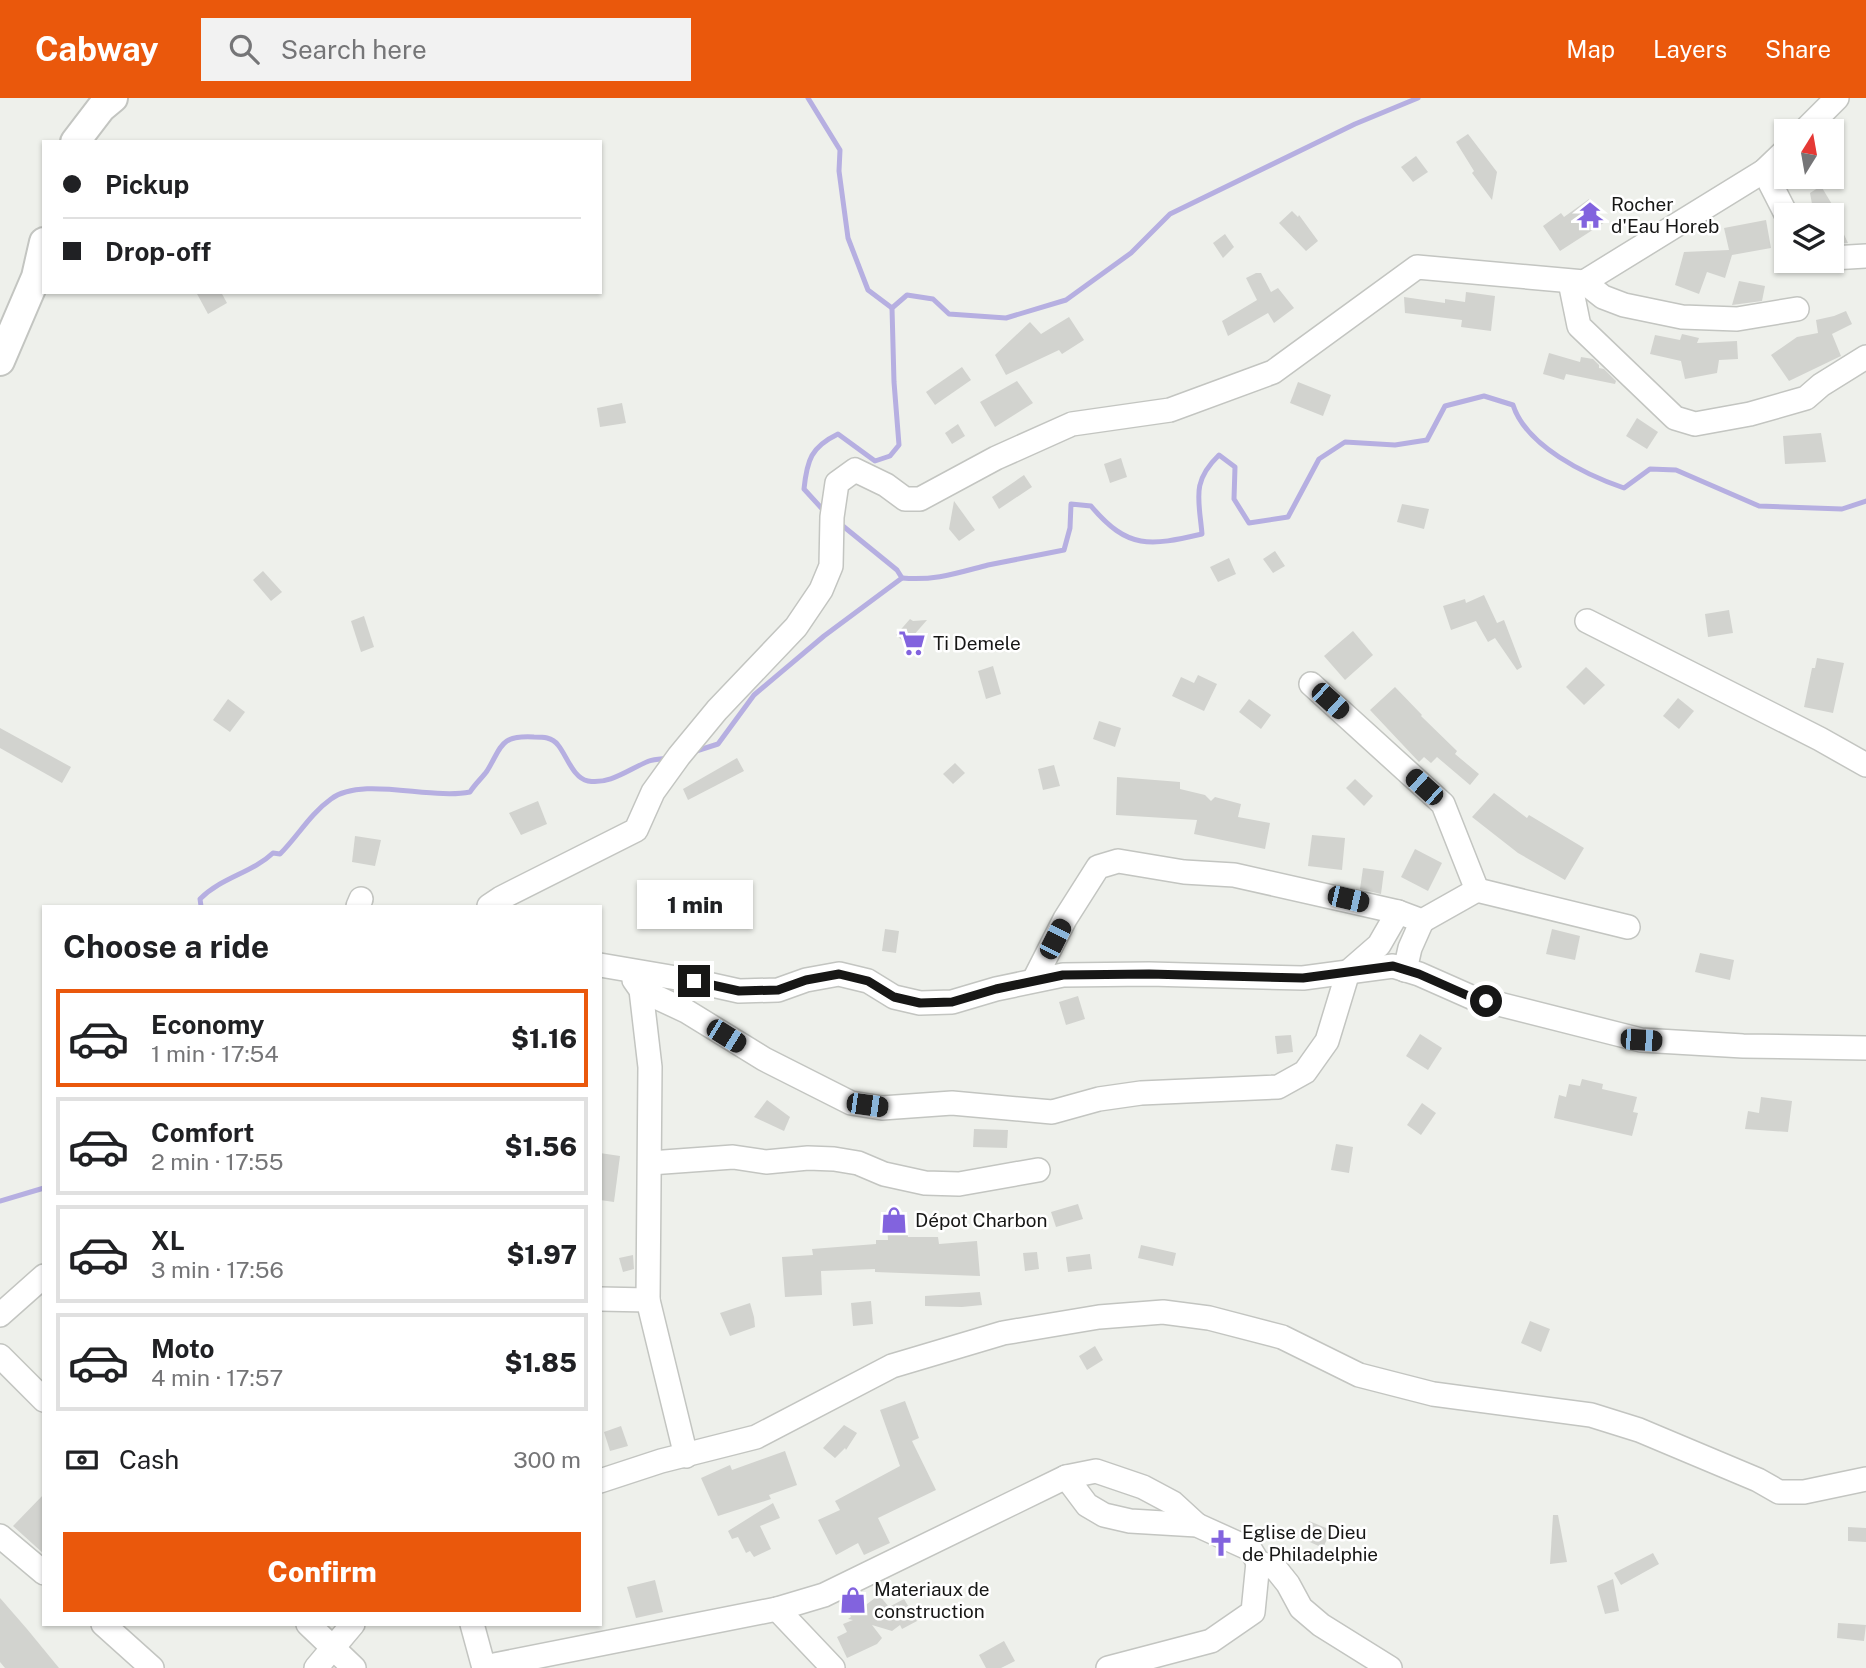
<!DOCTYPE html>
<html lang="en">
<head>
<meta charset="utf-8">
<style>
  body { margin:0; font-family:"Public Sans",sans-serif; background:#f2f2f2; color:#202124; height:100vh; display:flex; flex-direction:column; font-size:26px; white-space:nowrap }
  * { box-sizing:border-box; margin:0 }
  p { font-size:23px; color:#757577 }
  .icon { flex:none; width:38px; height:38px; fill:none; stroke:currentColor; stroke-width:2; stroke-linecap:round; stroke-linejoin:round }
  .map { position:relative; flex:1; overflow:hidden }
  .panel { position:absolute; left:42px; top:807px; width:560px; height:721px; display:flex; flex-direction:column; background:#fff; border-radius:0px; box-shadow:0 2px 5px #0004 }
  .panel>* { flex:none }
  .guide { position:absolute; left:42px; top:42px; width:560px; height:154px; border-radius:0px; box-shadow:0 2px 5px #0004; display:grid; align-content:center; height:154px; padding:0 21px; background:#fff }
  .needle { width:46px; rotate:11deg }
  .controls { position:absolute; left:1774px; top:21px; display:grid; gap:14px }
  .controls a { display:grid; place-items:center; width:70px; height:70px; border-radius:0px; background:#fff; box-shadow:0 2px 5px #0004; font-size:35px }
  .end { position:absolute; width:32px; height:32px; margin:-16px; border:9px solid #171716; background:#fff; box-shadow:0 0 0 4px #fff }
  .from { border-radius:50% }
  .bubble { position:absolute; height:49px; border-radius:0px; background:#fff; box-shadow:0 2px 5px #0004; font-size:23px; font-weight:800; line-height:49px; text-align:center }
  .car { position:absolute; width:21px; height:42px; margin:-21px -10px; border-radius:9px; box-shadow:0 0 5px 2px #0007; background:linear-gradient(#222 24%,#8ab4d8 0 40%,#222 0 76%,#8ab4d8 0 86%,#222 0) }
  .guide b { display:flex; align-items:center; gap:24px; height:66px; font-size:26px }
  .guide b+b { border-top:2px solid #e0e0e0 }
  .guide i { width:18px; height:18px; background:#202124 }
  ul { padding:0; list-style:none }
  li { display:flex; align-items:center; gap:21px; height:98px; margin:0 14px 10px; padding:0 7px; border:4px solid #e0e0e0; border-radius:0px }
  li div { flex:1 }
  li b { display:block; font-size:26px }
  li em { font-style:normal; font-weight:800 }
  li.on { border-color:#ea580c }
  li>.icon { width:63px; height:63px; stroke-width:1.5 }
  h2 { padding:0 21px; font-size:32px; line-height:84px }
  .pay { display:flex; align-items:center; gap:18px; height:77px; padding:0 21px; font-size:26px }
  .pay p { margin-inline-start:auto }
  .button { display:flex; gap:14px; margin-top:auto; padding:14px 21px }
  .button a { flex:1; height:80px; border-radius:0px; background:#ea580c; color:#fff; font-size:28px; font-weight:800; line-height:80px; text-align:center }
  header { display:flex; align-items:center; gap:42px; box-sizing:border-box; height:98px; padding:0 35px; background:#ea580c; color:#fff }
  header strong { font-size:33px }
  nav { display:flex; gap:38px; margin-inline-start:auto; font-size:24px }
  .search { width:490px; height:63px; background:#f2f2f2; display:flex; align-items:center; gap:18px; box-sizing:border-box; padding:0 24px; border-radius:0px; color:#757577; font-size:26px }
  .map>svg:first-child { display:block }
</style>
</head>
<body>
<header>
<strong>Cabway</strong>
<div class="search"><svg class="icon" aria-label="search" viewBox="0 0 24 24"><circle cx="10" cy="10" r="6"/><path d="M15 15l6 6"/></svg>Search here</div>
<nav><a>Map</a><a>Layers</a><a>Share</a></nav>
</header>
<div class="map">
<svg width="1866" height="1570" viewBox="0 0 1866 1570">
  <rect width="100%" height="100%" fill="#eef0eb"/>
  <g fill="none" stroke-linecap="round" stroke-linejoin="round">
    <!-- stream -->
    <g stroke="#b6afe1" stroke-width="5">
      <polyline points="808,0 840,52 839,73 848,140 868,192 892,210"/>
      <path d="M 825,414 L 804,391 C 807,362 811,349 838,336 L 875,363 L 890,358 L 899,347 L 894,284 L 892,210 L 907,197 L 933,201 L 949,216 L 1006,220 L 1066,202 L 1131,155 L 1170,116 L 1355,26 L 1418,0"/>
      <path d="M 902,480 C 935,483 957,475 988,467 C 1013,462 1039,457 1064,452 L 1070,430 L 1071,406 L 1091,408 C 1128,452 1150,448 1202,436 C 1199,401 1191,384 1219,357 L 1235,369 L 1234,401 L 1249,425 L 1288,419 L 1319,361 L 1345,344 L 1395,347 L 1427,342 L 1445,308 L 1484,298 L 1513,307 C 1526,348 1586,377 1624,390 L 1650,371 L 1676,372 L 1759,408 L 1842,411 L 1866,403"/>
      <polyline points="693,654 718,646 754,597 824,538 902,480 897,472 838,424"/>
      <path d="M 201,808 L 200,801 C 222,779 252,775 273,755 L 280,756 C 298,738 310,716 331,701 C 362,678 430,702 470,694 C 475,686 482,680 487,673 C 502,649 499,637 534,639 C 543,639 552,639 558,647 C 567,658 573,680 588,683 C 610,687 629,671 649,663 C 655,661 663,661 670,660"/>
      <polyline points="0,1103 44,1090"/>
    </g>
  </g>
  <!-- building -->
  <g fill="#d2d3cf">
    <polygon points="1468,36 1497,74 1492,102 1472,75 1474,73 1456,44"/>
    <polygon points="1416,58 1428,74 1413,84 1401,69"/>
    <polygon points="1821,88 1833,108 1831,109 1848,145 1832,146 1832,117 1814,117 1810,95"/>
    <polygon points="1589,101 1605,124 1560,153 1543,128 1561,115 1564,119"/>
    <polygon points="1292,113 1298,119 1299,117 1318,143 1306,153 1279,125"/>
    <polygon points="1766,122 1771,150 1732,157 1725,180 1707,174 1699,196 1675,187 1684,154 1729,152 1724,130"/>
    <polygon points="1225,136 1234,149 1223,160 1213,145"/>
    <polygon points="1256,175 1261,175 1271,194 1278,190 1294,210 1274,225 1268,215 1228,238 1222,223 1257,202 1246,180"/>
    <polygon points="1739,183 1765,188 1762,203 1732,207"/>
    <polygon points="196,194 221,194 227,205 208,216"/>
    <polygon points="1466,194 1495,198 1491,233 1461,229 1462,222 1405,215 1404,199 1445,205 1445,201 1465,204"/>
    <polygon points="1846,213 1852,226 1832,236 1841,258 1789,283 1771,257 1797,239 1818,235 1816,222 1834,218"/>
    <polygon points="1069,219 1084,242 1062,256 1059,252 1006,277 995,257 1030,224 1041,236"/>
    <polygon points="1682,236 1699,240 1697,245 1737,243 1738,261 1719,262 1717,275 1685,281 1681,263 1650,256 1655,237 1680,242"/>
    <polygon points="1549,255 1580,264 1581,259 1593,261 1599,267 1599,270 1604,271 1616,283 1615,286 1566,276 1564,282 1543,276"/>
    <polygon points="962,269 971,282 935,307 926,294"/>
    <polygon points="1017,283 1033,305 995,329 980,304"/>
    <polygon points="1298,284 1331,297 1323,318 1290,305"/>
    <polygon points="622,305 626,325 600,329 597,310"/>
    <polygon points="1637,320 1658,334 1647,351 1626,338"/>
    <polygon points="958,326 965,338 952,346 945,335"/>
    <polygon points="1821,335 1826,364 1785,366 1783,338"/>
    <polygon points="1121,360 1127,379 1110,385 1104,366"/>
    <polygon points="1024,377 1032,389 999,411 992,399"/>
    <polygon points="954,403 975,432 959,443 949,431"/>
    <polygon points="1402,406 1429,411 1424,431 1397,424"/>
    <polygon points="1275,453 1285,468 1273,475 1263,461"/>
    <polygon points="1229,460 1236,476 1218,484 1210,469"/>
    <polygon points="263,473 282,494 271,503 253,482"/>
    <polygon points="1484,497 1497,525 1504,522 1522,569 1517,572 1495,540 1488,544 1476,523 1451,532 1443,508 1465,501 1466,505"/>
    <polygon points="1729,512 1733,535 1708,539 1705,516"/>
    <polygon points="364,518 374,549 361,554 351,523"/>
    <polygon points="910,521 913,523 927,522 906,546 896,537"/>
    <polygon points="1353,533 1373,557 1345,582 1324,558"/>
    <polygon points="1817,560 1844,565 1833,615 1804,609 1812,570 1815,570"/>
    <polygon points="993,568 1001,596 986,601 978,573"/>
    <polygon points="1586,569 1605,587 1584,607 1566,589"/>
    <polygon points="1198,577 1217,586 1204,613 1172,598 1181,579 1194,585"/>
    <polygon points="1395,589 1422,617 1421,618 1457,653 1455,656 1479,676 1470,687 1437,659 1431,665 1424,659 1419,664 1370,612"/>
    <polygon points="1678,600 1694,613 1679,631 1663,618"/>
    <polygon points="228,601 245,614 230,634 213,622"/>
    <polygon points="1249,601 1271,617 1261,631 1239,614"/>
    <polygon points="1099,623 1121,630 1115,649 1093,641"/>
    <polygon points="0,630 71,669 62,685 0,650"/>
    <polygon points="737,660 744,673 688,702 683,691"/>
    <polygon points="955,665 965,675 953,686 943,676"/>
    <polygon points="1054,667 1060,688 1043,692 1038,671"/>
    <polygon points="1117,679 1180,684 1180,691 1205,697 1211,703 1215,699 1241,706 1238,719 1270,725 1265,751 1194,736 1197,722 1116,717"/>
    <polygon points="1355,681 1373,698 1364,708 1346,690"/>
    <polygon points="1494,695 1527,720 1529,717 1584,750 1565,782 1518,755 1472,719"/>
    <polygon points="538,703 547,726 521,737 509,715"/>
    <polygon points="1312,737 1345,740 1342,772 1308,768"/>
    <polygon points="355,738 381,742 375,768 352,764"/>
    <polygon points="1415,751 1442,765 1428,793 1401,779"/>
    <polygon points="1363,770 1384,773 1381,796 1360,791"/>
    <polygon points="885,831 899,833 896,855 882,853"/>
    <polygon points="1552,831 1580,838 1575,862 1546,856"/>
    <polygon points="1700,855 1734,862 1730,882 1695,874"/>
    <polygon points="1078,898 1085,921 1066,927 1059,904"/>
    <polygon points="1420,936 1442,950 1428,972 1406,958"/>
    <polygon points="1291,937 1293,954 1277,956 1275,938"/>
    <polygon points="1582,981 1603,986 1602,991 1637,999 1633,1014 1638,1015 1632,1038 1554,1020 1559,997 1566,999 1569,986 1580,988"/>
    <polygon points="1761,999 1792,1003 1788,1034 1745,1031 1748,1013 1759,1015"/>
    <polygon points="767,1002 790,1019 784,1033 754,1019"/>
    <polygon points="1422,1005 1436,1015 1421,1037 1407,1027"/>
    <polygon points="974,1031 1008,1032 1007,1050 973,1049"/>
    <polygon points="1336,1046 1353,1049 1349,1075 1331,1072"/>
    <polygon points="600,1055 620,1058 614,1104 600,1102"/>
    <polygon points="1078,1106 1083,1121 1056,1129 1051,1114"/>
    <polygon points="907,1125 908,1139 938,1139 939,1146 977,1143 980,1178 875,1174 875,1171 821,1173 822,1197 785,1199 782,1159 813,1157 812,1151 876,1146 876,1142 888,1142 887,1126"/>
    <polygon points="1141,1147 1176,1155 1173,1168 1138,1160"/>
    <polygon points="1037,1154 1039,1171 1025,1173 1023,1155"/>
    <polygon points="1090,1156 1092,1171 1068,1174 1066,1159"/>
    <polygon points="633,1157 634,1171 623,1174 619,1160"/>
    <polygon points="980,1194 982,1207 962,1209 925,1208 925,1198"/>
    <polygon points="871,1203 873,1226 853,1228 851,1205"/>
    <polygon points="750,1205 754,1219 755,1229 730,1238 720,1215"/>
    <polygon points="1530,1223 1550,1231 1541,1254 1521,1245"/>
    <polygon points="1095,1248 1103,1262 1087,1272 1079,1258"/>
    <polygon points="905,1303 919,1340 912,1343 936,1392 878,1420 890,1445 864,1457 858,1445 836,1457 818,1422 840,1412 835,1403 900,1368 880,1312"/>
    <polygon points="844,1327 857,1335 846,1352 845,1350 835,1360 823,1350"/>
    <polygon points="621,1328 628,1348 610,1353 604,1334"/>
    <polygon points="785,1353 797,1387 769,1397 771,1401 718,1418 701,1380 730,1367 732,1372"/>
    <polygon points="44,1396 44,1456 13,1428"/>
    <polygon points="773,1405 780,1420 760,1428 771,1451 754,1459 750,1453 746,1455 738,1439 732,1441 728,1433"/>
    <polygon points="1553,1417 1558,1417 1567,1464 1550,1466"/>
    <polygon points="1309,1423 1331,1432 1323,1450 1301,1440"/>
    <polygon points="1848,1429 1866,1430 1866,1444 1848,1443"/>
    <polygon points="1653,1455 1659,1466 1621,1487 1614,1475"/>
    <polygon points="1613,1481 1619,1513 1605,1516 1597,1488"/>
    <polygon points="655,1482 663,1514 636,1520 627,1489"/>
    <polygon points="856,1497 863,1509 879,1497 889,1509 904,1501 917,1523 902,1531 900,1527 892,1533 872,1527 882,1540 877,1546 847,1560 837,1539 847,1534 843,1526 853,1522 848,1521 851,1519 843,1503"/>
    <polygon points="0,1500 27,1531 59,1570 5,1570 0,1564"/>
    <polygon points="1838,1525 1866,1527 1864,1543 1837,1540"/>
    <polygon points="1004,1543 1015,1563 1001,1570 986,1570 979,1557"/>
  </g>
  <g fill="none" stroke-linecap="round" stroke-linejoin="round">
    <defs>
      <g id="minor">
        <polyline points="1804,33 1837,0"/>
        <polyline points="1764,73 1787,118"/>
        <polyline points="1832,160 1866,158"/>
        <polyline points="1570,184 1579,228 1675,320 1695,326 1750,316 1806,300 1821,287 1866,259"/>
        <polyline points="1584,184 1603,199 1624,207 1682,219 1737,221 1797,211"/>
        <polyline points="1587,523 1820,641 1866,667"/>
        <polyline points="1477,792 1628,829"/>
        <polyline points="358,808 361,801"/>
        <polyline points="489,808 501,800 636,732 653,694 679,658 717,612 796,529 821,492 831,468 832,419 837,385 855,372 886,387 905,401 920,401 996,360 1072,326 1170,312 1273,274 1417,169 1584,184 1764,73 1787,51"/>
        <polyline points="600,867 694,883 739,893 778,892 806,882 839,876 868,883 894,899 920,905 952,904 996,891 1063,877 1149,876 1303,880 1393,868 1419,876 1471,899 1641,942 1743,948 1866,950"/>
        <polyline points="1405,872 1410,850 1422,823"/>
        <polyline points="634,882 641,892 650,969 648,1202 686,1358"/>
        <polyline points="1034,882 1065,821 1098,769 1118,763 1184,774 1234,777 1398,814"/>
        <polyline points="641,892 686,913 764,961 851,1005 882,1010 952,1005 1052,1014 1099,1001 1141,995 1278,989 1305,974 1327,943 1348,874 1379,847 1398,814 1422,823 1477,792 1443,706 1311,586"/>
        <polyline points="650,1065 733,1059 766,1064 808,1060 834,1061 858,1065 884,1076 925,1085 959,1086 1038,1072"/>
        <polyline points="600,1201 648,1202"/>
        <polyline points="0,1217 44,1178"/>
        <polyline points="0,1258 44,1302"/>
        <polyline points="1066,1379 1087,1407 1104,1417 1130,1423 1197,1427 1250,1451 1258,1464 1276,1471 1288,1486 1301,1510 1321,1527 1390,1570"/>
        <polyline points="600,1383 661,1363 756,1339 892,1268 1003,1235 1099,1219 1163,1214 1209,1220 1282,1239 1359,1277 1433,1296 1591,1317 1639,1332 1758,1382 1779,1394 1804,1394 1866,1381"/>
        <polyline points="0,1438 44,1475"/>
        <polyline points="777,1511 833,1570"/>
        <polyline points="103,1526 152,1570"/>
        <polyline points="308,1526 354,1570"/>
        <polyline points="472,1526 484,1570"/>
        <polyline points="484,1569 777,1511 824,1497 1066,1379 1096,1373 1143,1389 1173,1405 1197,1427"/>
        <polyline points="316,1570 353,1526"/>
        <polyline points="1108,1570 1211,1543 1253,1514 1258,1464"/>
      </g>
      <g id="tertiary">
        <polyline points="75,44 101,10 113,0"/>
        <polyline points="0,263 36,179 44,144"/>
      </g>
    </defs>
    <!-- minor casing -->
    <use href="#minor" stroke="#c3c5c1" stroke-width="26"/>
    <!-- tertiary casing -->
    <use href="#tertiary" stroke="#c3c5c1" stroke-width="32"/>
    <!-- minor -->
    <use href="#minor" stroke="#fff" stroke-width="23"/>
    <!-- tertiary -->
    <use href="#tertiary" stroke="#fff" stroke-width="28"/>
  </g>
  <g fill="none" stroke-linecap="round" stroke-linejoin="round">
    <!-- route -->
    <polyline stroke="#171716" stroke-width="9" points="694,883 739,893 778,892 806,882 839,876 868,883 894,899 920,905 952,904 996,891 1063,877 1149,876 1303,880 1393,868 1419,876 1471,899 1486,903"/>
  </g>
  <!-- icons -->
  <defs>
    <symbol id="temple-bare" viewBox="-9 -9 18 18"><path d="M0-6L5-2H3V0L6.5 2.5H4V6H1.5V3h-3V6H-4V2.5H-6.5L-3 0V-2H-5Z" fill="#8263de" stroke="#fff" stroke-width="2.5" paint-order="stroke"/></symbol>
    <symbol id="supermarket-bare" viewBox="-9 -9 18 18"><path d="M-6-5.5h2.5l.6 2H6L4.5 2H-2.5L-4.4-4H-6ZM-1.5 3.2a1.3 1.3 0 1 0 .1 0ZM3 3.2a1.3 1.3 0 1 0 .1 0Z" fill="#8263de" stroke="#fff" stroke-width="2.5" paint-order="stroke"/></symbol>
    <symbol id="shop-bare" viewBox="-9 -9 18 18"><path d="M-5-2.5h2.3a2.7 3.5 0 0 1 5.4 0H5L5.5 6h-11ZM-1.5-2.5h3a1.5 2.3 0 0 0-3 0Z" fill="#8263de" stroke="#fff" stroke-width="2.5" paint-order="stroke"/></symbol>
    <symbol id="church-bare" viewBox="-9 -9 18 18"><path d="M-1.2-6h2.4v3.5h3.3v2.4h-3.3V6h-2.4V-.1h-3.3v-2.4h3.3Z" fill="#8263de" stroke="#fff" stroke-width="2.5" paint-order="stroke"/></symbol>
  </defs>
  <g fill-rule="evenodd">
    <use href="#temple-bare" x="1571" y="98" width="38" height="38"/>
    <use href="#supermarket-bare" x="893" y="526" width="38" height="38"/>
    <use href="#shop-bare" x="875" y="1103" width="38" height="38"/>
    <use href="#church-bare" x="1202" y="1426" width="38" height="38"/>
    <use href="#shop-bare" x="834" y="1483" width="38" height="38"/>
  </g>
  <g text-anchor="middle" stroke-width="5" stroke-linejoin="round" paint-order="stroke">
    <!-- poi labels -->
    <g font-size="19" fill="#171716" stroke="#fff" text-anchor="start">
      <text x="1611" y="113">Rocher<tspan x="1611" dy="22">d'Eau Horeb</tspan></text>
      <text x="933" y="552">Ti Demele</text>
      <text x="915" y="1129">Dépot Charbon</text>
      <text x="1242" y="1441">Eglise de Dieu<tspan x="1242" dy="22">de Philadelphie</tspan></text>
      <text x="874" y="1498">Materiaux de<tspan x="874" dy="22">construction</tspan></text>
    </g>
  </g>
</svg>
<div class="controls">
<a><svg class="needle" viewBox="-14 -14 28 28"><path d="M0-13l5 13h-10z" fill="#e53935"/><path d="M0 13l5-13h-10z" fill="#757577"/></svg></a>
<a><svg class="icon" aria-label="layers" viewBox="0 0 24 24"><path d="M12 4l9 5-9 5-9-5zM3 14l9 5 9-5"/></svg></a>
</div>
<i class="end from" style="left:1486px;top:903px"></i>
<i class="end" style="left:694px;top:883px"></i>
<div class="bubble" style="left:637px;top:782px;width:116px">1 min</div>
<i class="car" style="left:1330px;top:603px;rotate:132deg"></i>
<i class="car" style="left:1424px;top:689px;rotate:312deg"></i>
<i class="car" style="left:1348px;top:801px;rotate:103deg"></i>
<i class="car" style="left:1055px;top:841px;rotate:27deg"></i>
<i class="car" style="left:726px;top:938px;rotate:122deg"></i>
<i class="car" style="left:1641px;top:942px;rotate:94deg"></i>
<i class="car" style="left:867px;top:1007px;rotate:98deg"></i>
<div class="guide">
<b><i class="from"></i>Pickup</b>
<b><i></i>Drop-off</b>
</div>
<section class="panel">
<h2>Choose a ride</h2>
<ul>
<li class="on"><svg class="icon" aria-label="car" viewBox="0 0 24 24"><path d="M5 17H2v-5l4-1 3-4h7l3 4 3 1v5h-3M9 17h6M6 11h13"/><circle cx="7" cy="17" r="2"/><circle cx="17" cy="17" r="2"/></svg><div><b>Economy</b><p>1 min · 17:54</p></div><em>$1.16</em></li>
<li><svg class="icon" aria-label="car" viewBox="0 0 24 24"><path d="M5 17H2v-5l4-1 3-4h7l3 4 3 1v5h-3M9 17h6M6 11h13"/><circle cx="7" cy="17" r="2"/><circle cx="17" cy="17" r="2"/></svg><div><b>Comfort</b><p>2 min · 17:55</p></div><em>$1.56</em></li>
<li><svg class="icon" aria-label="car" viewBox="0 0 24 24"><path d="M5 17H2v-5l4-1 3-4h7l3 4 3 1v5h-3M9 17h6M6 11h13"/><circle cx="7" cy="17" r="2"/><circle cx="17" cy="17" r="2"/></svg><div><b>XL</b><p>3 min · 17:56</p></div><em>$1.97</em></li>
<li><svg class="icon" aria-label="car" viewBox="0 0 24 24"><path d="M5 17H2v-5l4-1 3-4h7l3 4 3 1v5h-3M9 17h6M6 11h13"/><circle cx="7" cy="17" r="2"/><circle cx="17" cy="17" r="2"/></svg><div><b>Moto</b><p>4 min · 17:57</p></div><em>$1.85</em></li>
</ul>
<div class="pay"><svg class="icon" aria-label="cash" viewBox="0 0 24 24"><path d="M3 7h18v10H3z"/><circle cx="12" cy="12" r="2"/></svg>Cash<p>300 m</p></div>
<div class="button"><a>Confirm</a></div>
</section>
</div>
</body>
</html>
